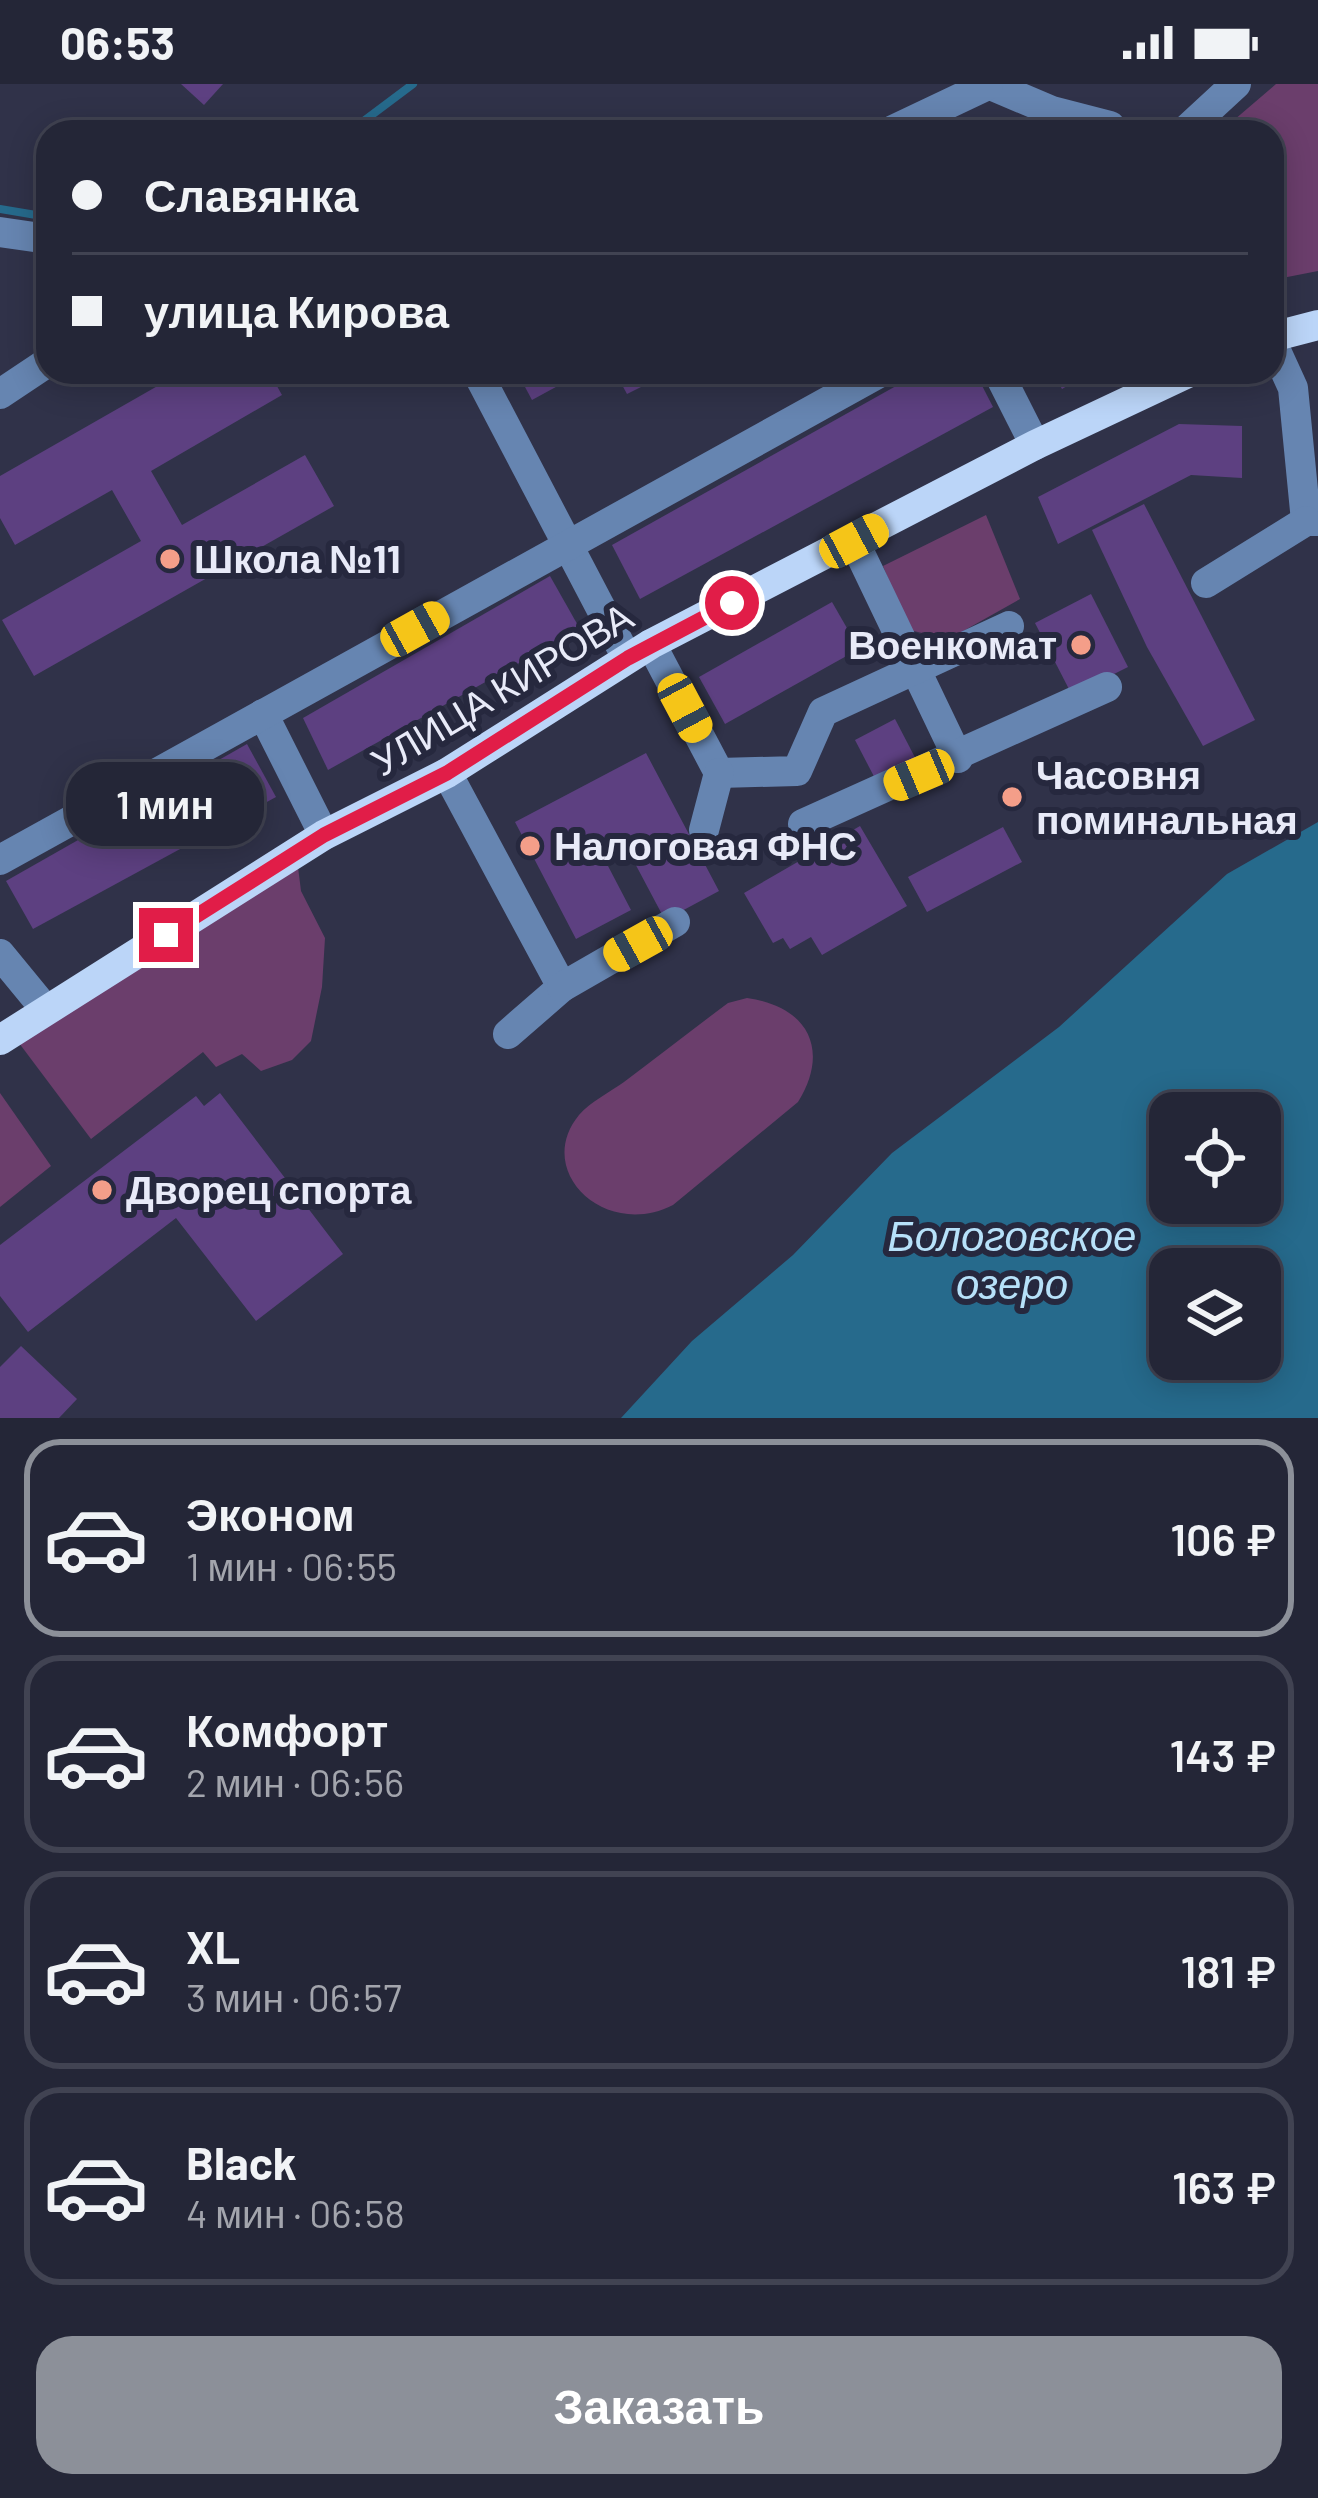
<!DOCTYPE html>
<html lang="ru">
<head>
<meta charset="utf-8">
<style>
  body { margin:0; font-family:Barlow,sans-serif; background:#303242; color:#f1f3f6; height:100vh; display:flex; flex-direction:column; font-size:45px; white-space:nowrap }
  * { box-sizing:border-box; margin:0 }
  p { font-size:39px; color:#a3a5ad }
  .icon { flex:none; width:66px; height:66px; fill:none; stroke:currentColor; stroke-width:2; stroke-linecap:round; stroke-linejoin:round }
  .map { position:relative; height:1334px; overflow:hidden }
  .drawer { display:flex; flex-direction:column; background:#242637; flex:1 }
  .drawer>* { flex:none }
  .guide { position:absolute; left:36px; top:36px; width:1248px; height:264px; border-radius:36px; box-shadow:0 6px 30px #0003,0 0 0 3px #414352; display:grid; align-content:center; height:264px; padding:0 36px; background:#242637 }
  .tools { position:absolute; left:1149px; top:1008px; display:grid; gap:24px }
  .tools a { display:grid; place-items:center; width:132px; height:132px; border-radius:24px; background:#242637; box-shadow:0 6px 30px #0003,0 0 0 3px #414352; font-size:60px }
  .end { position:absolute; width:54px; height:54px; margin:-27px; border:15px solid #e11d48; background:#fff; box-shadow:0 0 0 6px #fff }
  .from { border-radius:50% }
  .bubble { position:absolute; height:84px; border-radius:36px; background:#242637; box-shadow:0 6px 30px #0003,0 0 0 3px #414352; font-size:39px; font-weight:600; line-height:84px; text-align:center }
  .car { position:absolute; width:36px; height:72px; margin:-36px -18px; border-radius:15px; box-shadow:0 0 9px 3px #0007; background:linear-gradient(#f5c518 24%,#345 0 40%,#f5c518 0 76%,#345 0 86%,#f5c518 0) }
  .guide b { display:flex; align-items:center; gap:42px; height:114px; font-size:45px }
  .guide b+b { border-top:3px solid #414352 }
  .guide i { width:30px; height:30px; background:#f1f3f6 }
  ul { padding:21px 0 0; list-style:none }
  li { display:flex; align-items:center; gap:36px; height:198px; margin:0 24px 18px; padding:0 12px; border:6px solid #414352; border-radius:36px }
  li div { flex:1 }
  li b { display:block; font-size:45px }
  li em { font-style:normal; font-weight:600 }
  li.active { border-color:#8c9099 }
  li>.icon { width:108px; height:108px; stroke-width:1.5 }
  .primary-button { display:flex; gap:24px; margin-top:auto; padding:24px 36px }
  .primary-button a { flex:1; height:138px; border-radius:36px; background:#8c9099; color:#fff; font-size:48px; font-weight:600; line-height:138px; text-align:center }
  .status { display:flex; justify-content:space-between; align-items:center; height:84px; padding:0 60px; background:#242637; direction:ltr }
  .status svg { height:33px; fill:currentColor }
  .map>svg:first-child { display:block }
</style>
</head>
<body>
<div class="status"><b>06:53</b><svg viewBox="0 0 49 12"><path d="M0 12V9h3v3zM5 12V6h3v6zM10 12V3h3v9zM15 12V0h3v12zM26 1h20v11H26zM47 4h2v5h-2z"/></svg></div>
<div class="map">
<svg width="1318" height="1334" viewBox="0 0 1318 1334">
  <rect width="100%" height="100%" fill="#303249"/>
  <!-- green -->
  <g fill="#6b3e6c">
    <polygon points="1276,0 1318,0 1318,187 1272,196 1272,48 1220,48"/>
    <polygon points="986,431 1020,515 949,555 909,546 883,482"/>
    <polygon points="297,775 301,807 325,854 322,903 311,957 292,976 261,987 242,970 216,983 203,968 91,1055 10,947"/>
    <path d="M 747,914 C 807,922 831,965 798,1018 L 673,1121 C 605,1156 533,1087 579,1031 C 590,1018 610,1008 624,998 C 659,972 693,945 728,919 Z"/>
    <polygon points="0,1009 51,1082 0,1123"/>
  </g>
  <!-- water -->
  <path fill="#266a8c" fill-rule="evenodd" d="M 1318,738 L 1318,1334 L 621,1334 L 692,1257 L 793,1171 L 892,1069 L 1059,943 L 1227,790 ZM 1170,1029 L 1260,1029 L 1260,1119 L 1170,1119 ZM 1170,1185 L 1260,1185 L 1260,1275 L 1170,1275 Z"/>
  <g fill="none" stroke-linecap="round" stroke-linejoin="round">
    <!-- stream -->
    <g stroke="#266a8c" stroke-width="8">
      <polyline points="349,48 413,0"/>
      <polyline points="0,125 48,133"/>
    </g>
  </g>
  <!-- building -->
  <g fill="#5d4081">
    <polygon points="181,0 223,0 204,21"/>
    <polygon points="727,33 735,48 699,48"/>
    <polygon points="182,288 269,288 282,311 151,387 182,441 305,371 334,422 34,592 2,536 141,457 112,406 15,461 0,434 0,392"/>
    <polygon points="517,288 560,288 565,298 532,316"/>
    <polygon points="615,288 658,288 661,293 627,310"/>
    <polygon points="921,288 975,288 993,323 640,515 612,461"/>
    <polygon points="1052,288 1091,288 1062,305"/>
    <polygon points="1179,340 1242,342 1242,394 1191,391 1058,460 1038,413"/>
    <polygon points="1144,420 1255,636 1203,662 1147,563 1092,446"/>
    <polygon points="550,492 580,545 328,686 303,634"/>
    <polygon points="1091,510 1128,583 1072,611 1035,539"/>
    <polygon points="832,518 859,565 725,640 699,593"/>
    <polygon points="895,635 921,685 881,706 855,656"/>
    <polygon points="247,660 276,713 33,845 6,797"/>
    <polygon points="646,669 719,807 665,836 630,770 608,782 631,826 576,855 515,738"/>
    <polygon points="860,742 907,822 822,871 811,853 790,865 783,854 773,859 744,809"/>
    <polygon points="1003,743 1022,778 927,828 908,793"/>
    <polygon points="220,1009 343,1170 256,1237 176,1134 28,1248 0,1212 0,1161 196,1012 204,1022"/>
    <polygon points="21,1262 77,1315 59,1334 0,1334 0,1283"/>
  </g>
  <g fill="none" stroke-linecap="round" stroke-linejoin="round">
    <!-- minor -->
    <g stroke="#6685b1" stroke-width="30">
      <polyline points="988,0 1052,27 1110,42 1113,48"/>
      <polyline points="893,46 988,1"/>
      <polyline points="1184,48 1236,0"/>
      <polyline points="0,148 48,155"/>
      <polyline points="1272,258 1293,304 1306,437 1318,437"/>
      <polyline points="477,288 627,574"/>
      <polyline points="998,288 1035,361"/>
      <polyline points="0,310 48,278"/>
      <polyline points="854,457 958,674"/>
      <polyline points="1206,499 1306,437"/>
      <polyline points="651,560 719,689 797,687 823,628 1009,542"/>
      <polyline points="263,630 324,751"/>
      <polyline points="447,689 562,903 508,950"/>
      <polyline points="803,740 1107,603"/>
      <polyline points="704,746 719,689"/>
      <polyline points="0,776 881,288"/>
      <polyline points="0,870 46,926"/>
      <polyline points="562,903 675,838"/>
    </g>
    <!-- major -->
    <g stroke="#bbd5f8" stroke-width="30">
      <polyline points="1272,253 1318,241"/>
      <polyline points="0,956 324,751 447,689 651,560 1035,361 1190,288"/>
    </g>
  </g>
  <g fill="none" stroke-linecap="round" stroke-linejoin="round">
    <!-- route -->
    <polyline stroke="#e11d48" stroke-width="15" points="166,851 324,751 447,689 628,574 732,519"/>
  </g>
  <!-- markers -->
  <g fill="#f49e89" stroke="#26283e" stroke-width="4.5">
    <circle cx="170" cy="475" r="12"/>
    <circle cx="1081" cy="561" r="12"/>
    <circle cx="1012" cy="713" r="12"/>
    <circle cx="530" cy="762" r="12"/>
    <circle cx="102" cy="1106" r="12"/>
  </g>
  <g text-anchor="middle" stroke-width="12" stroke-linejoin="round" paint-order="stroke">
    <!-- poi labels -->
    <g font-size="39" font-weight="bold" fill="#e8eaf8" stroke="#26283e" text-anchor="start">
      <text x="194" y="489">Школа №11</text>
      <text x="1057" y="575" text-anchor="end">Военкомат</text>
      <text x="1036" y="705">Часовня<tspan x="1036" dy="45">поминальная</tspan></text>
      <text x="554" y="776">Налоговая ФНС</text>
      <text x="126" y="1120">Дворец спорта</text>
    </g>
    <!-- street labels -->
    <g font-size="39" fill="#e8eaf8" stroke="#26283e">
      <text transform="translate(502 605) rotate(-31)" y="14">УЛИЦА КИРОВА</text>
    </g>
    <!-- water labels -->
    <g font-size="42" font-style="italic" fill="#b7e1f9" stroke="#26283e">
      <text x="1012" y="1167">Бологовское<tspan x="1012" dy="48">озеро</tspan></text>
    </g>
  </g>
</svg>
<div class="tools">
<a><svg class="icon" aria-label="locate" viewBox="0 0 24 24"><circle cx="12" cy="12" r="6"/><path d="M12 2v4M12 18v4M2 12h4M18 12h4"/></svg></a>
<a><svg class="icon" aria-label="layers" viewBox="0 0 24 24"><path d="M12 4l9 5-9 5-9-5zM3 14l9 5 9-5"/></svg></a>
</div>
<i class="end from" style="left:732px;top:519px"></i>
<i class="end" style="left:166px;top:851px"></i>
<div class="bubble" style="left:66px;top:678px;width:198px">1 мин</div>
<i class="car" style="left:854px;top:457px;rotate:62deg"></i>
<i class="car" style="left:415px;top:545px;rotate:61deg"></i>
<i class="car" style="left:685px;top:624px;rotate:152deg"></i>
<i class="car" style="left:919px;top:691px;rotate:247deg"></i>
<i class="car" style="left:638px;top:860px;rotate:241deg"></i>
<div class="guide">
<b><i class="from"></i>Славянка</b>
<b><i></i>улица Кирова</b>
</div>
</div>
<section class="drawer">
<ul>
<li class="active"><svg class="icon" aria-label="car" viewBox="0 0 24 24"><path d="M5 17H2v-5l4-1 3-4h7l3 4 3 1v5h-3M9 17h6M6 11h13"/><circle cx="7" cy="17" r="2"/><circle cx="17" cy="17" r="2"/></svg><div><b>Эконом</b><p>1 мин · 06:55</p></div><em>106 ₽</em></li>
<li><svg class="icon" aria-label="car" viewBox="0 0 24 24"><path d="M5 17H2v-5l4-1 3-4h7l3 4 3 1v5h-3M9 17h6M6 11h13"/><circle cx="7" cy="17" r="2"/><circle cx="17" cy="17" r="2"/></svg><div><b>Комфорт</b><p>2 мин · 06:56</p></div><em>143 ₽</em></li>
<li><svg class="icon" aria-label="car" viewBox="0 0 24 24"><path d="M5 17H2v-5l4-1 3-4h7l3 4 3 1v5h-3M9 17h6M6 11h13"/><circle cx="7" cy="17" r="2"/><circle cx="17" cy="17" r="2"/></svg><div><b>XL</b><p>3 мин · 06:57</p></div><em>181 ₽</em></li>
<li><svg class="icon" aria-label="car" viewBox="0 0 24 24"><path d="M5 17H2v-5l4-1 3-4h7l3 4 3 1v5h-3M9 17h6M6 11h13"/><circle cx="7" cy="17" r="2"/><circle cx="17" cy="17" r="2"/></svg><div><b>Black</b><p>4 мин · 06:58</p></div><em>163 ₽</em></li>
</ul>
<div class="primary-button"><a>Заказать</a></div>
</section>
</body>
</html>
